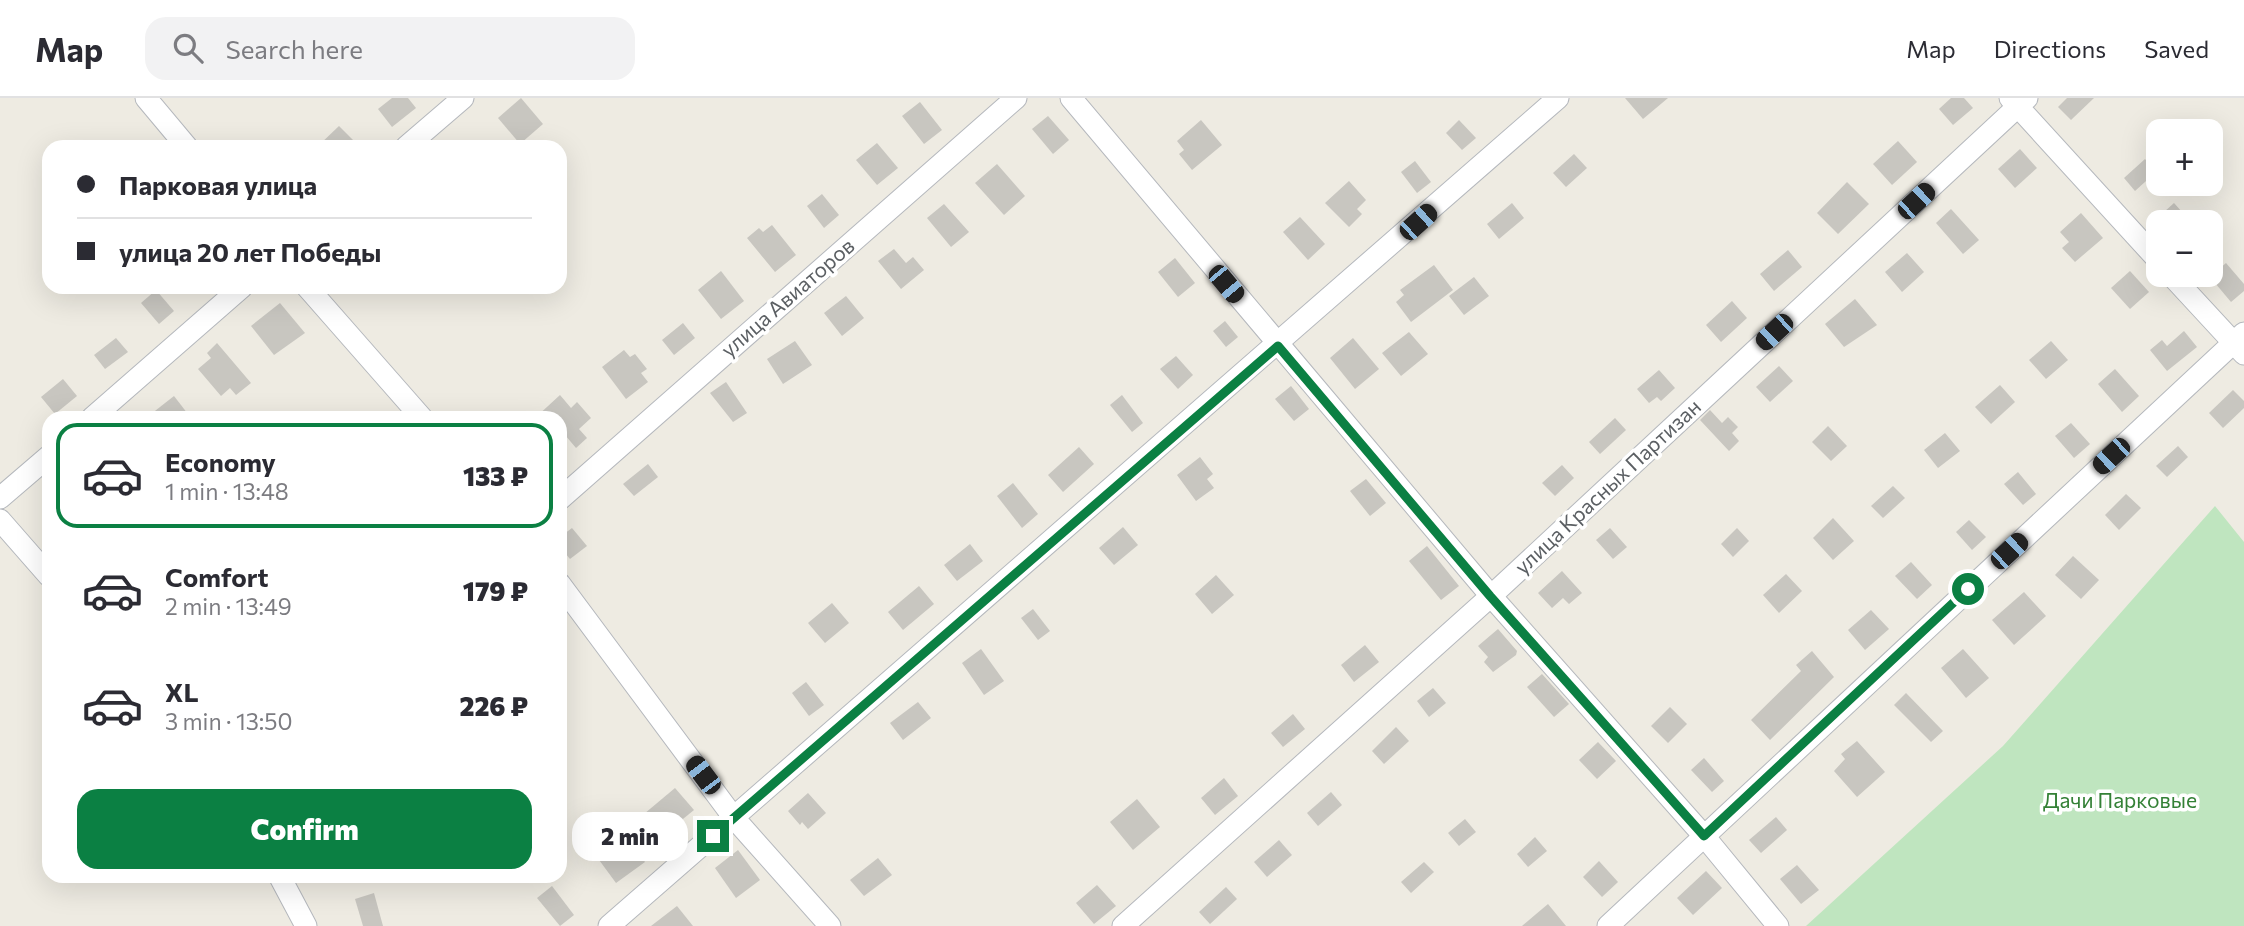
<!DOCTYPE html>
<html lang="en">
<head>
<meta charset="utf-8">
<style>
  body { margin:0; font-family:Commissioner,sans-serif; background:#f2f2f3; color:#2b2b33; height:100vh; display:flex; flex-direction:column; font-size:26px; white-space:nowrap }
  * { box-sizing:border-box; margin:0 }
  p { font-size:23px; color:#7c7c81 }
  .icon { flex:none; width:38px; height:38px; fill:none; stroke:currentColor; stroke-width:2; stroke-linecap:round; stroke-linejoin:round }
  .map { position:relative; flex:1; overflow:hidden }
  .sheet { position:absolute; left:42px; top:313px; width:525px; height:472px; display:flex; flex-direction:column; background:#fff; border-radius:21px; box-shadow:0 7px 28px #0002 }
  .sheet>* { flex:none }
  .top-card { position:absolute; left:42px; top:42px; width:525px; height:154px; border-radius:21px; box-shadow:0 7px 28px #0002; display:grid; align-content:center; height:154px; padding:0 35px; background:#fff }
  .buttons { position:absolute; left:2146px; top:21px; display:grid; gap:14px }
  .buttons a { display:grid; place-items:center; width:77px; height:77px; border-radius:14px; background:#fff; box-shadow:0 7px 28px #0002; font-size:35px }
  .end { position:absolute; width:32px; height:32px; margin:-16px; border:9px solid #0b8043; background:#fff; box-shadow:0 0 0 4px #fff }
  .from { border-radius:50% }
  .bubble { position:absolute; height:49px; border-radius:21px; background:#fff; box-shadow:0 7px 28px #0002; font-size:23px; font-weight:800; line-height:49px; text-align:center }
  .car { position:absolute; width:21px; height:42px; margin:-21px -10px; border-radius:9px; box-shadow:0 0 5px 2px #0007; background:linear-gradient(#222 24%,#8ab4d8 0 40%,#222 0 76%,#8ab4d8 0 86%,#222 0) }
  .top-card b { display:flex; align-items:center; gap:24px; height:66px; font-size:26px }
  .top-card b+b { border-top:2px solid #e1e1e2 }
  .top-card i { width:18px; height:18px; background:#2b2b33 }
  ul { padding:12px 0 0; list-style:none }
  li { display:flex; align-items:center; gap:21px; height:105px; margin:0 14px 10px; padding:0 21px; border:4px solid transparent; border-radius:21px }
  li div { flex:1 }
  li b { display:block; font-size:26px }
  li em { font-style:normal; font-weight:800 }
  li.active { border-color:#0b8043 }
  li>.icon { width:63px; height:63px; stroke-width:1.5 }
  .cta { display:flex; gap:14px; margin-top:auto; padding:14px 35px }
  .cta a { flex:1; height:80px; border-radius:21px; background:#0b8043; color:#fff; font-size:28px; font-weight:800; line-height:80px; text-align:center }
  header { display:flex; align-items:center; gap:42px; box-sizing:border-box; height:98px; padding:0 35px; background:#fff; border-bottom:2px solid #e1e1e2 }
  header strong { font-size:33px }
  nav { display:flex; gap:38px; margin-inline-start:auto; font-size:24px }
  .search { width:490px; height:63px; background:#f2f2f3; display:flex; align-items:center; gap:18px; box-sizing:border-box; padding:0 24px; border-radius:21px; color:#7c7c81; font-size:26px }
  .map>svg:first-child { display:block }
</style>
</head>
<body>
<header>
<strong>Map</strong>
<div class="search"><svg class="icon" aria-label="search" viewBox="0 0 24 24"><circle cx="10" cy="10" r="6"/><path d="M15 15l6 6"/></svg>Search here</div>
<nav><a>Map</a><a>Directions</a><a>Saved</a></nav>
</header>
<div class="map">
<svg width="2244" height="828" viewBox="0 0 2244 828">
  <rect width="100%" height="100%" fill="#eeebe2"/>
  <!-- green -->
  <polygon fill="#bfe5bf" points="2215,408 2244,444 2244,828 1806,828 2003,648"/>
  <!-- building -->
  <g fill="#c8c6c0">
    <polygon points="392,0 408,0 416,10 392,29 378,11"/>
    <polygon points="521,0 543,26 520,46 498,20"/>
    <polygon points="1625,0 1668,0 1643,21"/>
    <polygon points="1951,0 1964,0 1973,10 1953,27 1939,11"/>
    <polygon points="2067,0 2094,0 2071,22 2058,9"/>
    <polygon points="920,4 942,32 924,46 902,18"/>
    <polygon points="1048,18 1069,42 1053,56 1032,31"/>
    <polygon points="1201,22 1222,47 1192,72 1179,56 1184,52 1177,43"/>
    <polygon points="1459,22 1476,40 1462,52 1446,35"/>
    <polygon points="339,28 360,49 317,49"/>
    <polygon points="1898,43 1917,64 1892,87 1873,66"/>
    <polygon points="877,45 898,70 877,87 856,62"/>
    <polygon points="2020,51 2037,70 2015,90 1998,71"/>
    <polygon points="1574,56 1587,70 1566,89 1553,75"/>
    <polygon points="2145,61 2156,74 2135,93 2124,80"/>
    <polygon points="1415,63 1431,84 1417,95 1401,74"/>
    <polygon points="997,66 1025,98 1004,117 975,85"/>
    <polygon points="1349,83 1366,102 1357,111 1362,116 1349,129 1325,105"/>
    <polygon points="1847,84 1869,106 1838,136 1817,115"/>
    <polygon points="822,96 839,117 824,130 807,108"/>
    <polygon points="1512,105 1524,120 1499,141 1487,126"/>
    <polygon points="2174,105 2191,124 2153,124"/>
    <polygon points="944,106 969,134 951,149 927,120"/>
    <polygon points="1951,111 1979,142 1963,156 1936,125"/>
    <polygon points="2081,115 2103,140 2075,164 2062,150 2069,144 2060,134"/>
    <polygon points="1300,119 1325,146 1308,162 1283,134"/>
    <polygon points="772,127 796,157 775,174 747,140 759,130 763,134"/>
    <polygon points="894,151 906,165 913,159 924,172 901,191 878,163"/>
    <polygon points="1788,152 1802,169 1774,193 1760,176"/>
    <polygon points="1907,155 1924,174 1902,194 1885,174"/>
    <polygon points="1175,160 1195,185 1178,199 1158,174"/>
    <polygon points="2226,165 2244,186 2244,193 2231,204 2210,179"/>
    <polygon points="1434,167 1453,192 1411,224 1396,204 1404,197 1400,192"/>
    <polygon points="721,173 744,203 721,221 698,192"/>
    <polygon points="2130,173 2149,194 2130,211 2111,190"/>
    <polygon points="1474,179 1489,198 1464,217 1449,198"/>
    <polygon points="156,192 174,213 159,226 141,205"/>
    <polygon points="846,198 864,220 842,238 824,215"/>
    <polygon points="1855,201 1877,227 1844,249 1825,226"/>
    <polygon points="1732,203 1747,220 1721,244 1706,227"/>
    <polygon points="280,205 305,235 274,257 251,228"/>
    <polygon points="1225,223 1238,239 1226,249 1213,233"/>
    <polygon points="683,225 695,240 674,257 662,242"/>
    <polygon points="2184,233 2197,249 2167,273 2150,252 2162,242 2167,248"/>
    <polygon points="1409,234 1428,256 1401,278 1382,255"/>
    <polygon points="116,240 128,254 105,271 94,257"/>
    <polygon points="1353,240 1379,271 1355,291 1330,260"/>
    <polygon points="795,243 812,267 783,286 767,261"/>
    <polygon points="2051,243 2068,262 2046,281 2029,262"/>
    <polygon points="217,245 251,285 236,297 230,290 221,298 198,271 211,260 207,255"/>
    <polygon points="624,252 630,259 635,256 647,271 641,275 648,284 626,301 602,269"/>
    <polygon points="1176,258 1193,277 1178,291 1160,271"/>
    <polygon points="1779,268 1793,283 1770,304 1756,289"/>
    <polygon points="2115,271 2139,298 2122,314 2098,286"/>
    <polygon points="1659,272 1675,290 1661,303 1657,299 1649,305 1637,291"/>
    <polygon points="63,281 77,298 55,316 41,299"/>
    <polygon points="726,284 747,315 733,324 710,295"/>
    <polygon points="2000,287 2015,304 1991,326 1975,309"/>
    <polygon points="1291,288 1309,311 1294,323 1275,301"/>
    <polygon points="2233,292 2244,303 2244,310 2223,330 2209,315"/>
    <polygon points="560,297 571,310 577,304 591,320 579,331 587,340 576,350 560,331 560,320 535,320"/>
    <polygon points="1122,297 1143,325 1132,334 1110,307"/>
    <polygon points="174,298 191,320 146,320"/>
    <polygon points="1710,312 1722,325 1728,319 1738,329 1732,335 1739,343 1729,353 1700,322"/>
    <polygon points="1615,320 1626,332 1600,356 1589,344"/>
    <polygon points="2071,325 2090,346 2074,360 2055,338"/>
    <polygon points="1828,328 1847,348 1831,363 1812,344"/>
    <polygon points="1945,335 1960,353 1938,370 1924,352"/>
    <polygon points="2178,348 2188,359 2167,379 2156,368"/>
    <polygon points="1079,349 1094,366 1063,394 1048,377"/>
    <polygon points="1200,359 1213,376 1207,381 1214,390 1196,403 1177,377"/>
    <polygon points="648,366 658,379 634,398 623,386"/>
    <polygon points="1562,367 1574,380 1555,398 1542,385"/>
    <polygon points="2018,374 2036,396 2023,407 2004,386"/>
    <polygon points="1366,381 1386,405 1370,418 1350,393"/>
    <polygon points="1013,385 1038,416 1022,430 997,398"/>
    <polygon points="1893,388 1905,400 1883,420 1871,408"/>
    <polygon points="2126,396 2141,410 2119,432 2105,417"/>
    <polygon points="1833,420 1854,443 1833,462 1813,440"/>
    <polygon points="1969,422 1986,439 1972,452 1956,434"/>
    <polygon points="1123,429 1138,447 1114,467 1099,450"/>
    <polygon points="572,430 587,448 570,461 560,449 560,439"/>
    <polygon points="1610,430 1627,449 1613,461 1596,442"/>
    <polygon points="1737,430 1749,443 1733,459 1721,446"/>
    <polygon points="970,446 983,463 957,483 944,467"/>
    <polygon points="1427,448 1459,488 1441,502 1409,463"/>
    <polygon points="2073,458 2099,482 2081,501 2055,477"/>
    <polygon points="1911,464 1932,487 1917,501 1895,478"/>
    <polygon points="1562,473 1582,495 1569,506 1563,500 1552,510 1538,495"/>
    <polygon points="1786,476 1802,493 1779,515 1763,497"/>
    <polygon points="1216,477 1234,497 1212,516 1195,496"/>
    <polygon points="919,488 934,506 903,532 888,514"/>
    <polygon points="2024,494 2046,518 2014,547 1992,522"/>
    <polygon points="832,505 849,525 825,545 808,525"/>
    <polygon points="1033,511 1050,533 1038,542 1021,520"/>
    <polygon points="1871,512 1889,531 1865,552 1848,532"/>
    <polygon points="1498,531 1517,553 1516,557 1493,574 1484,564 1488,559 1478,548"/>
    <polygon points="1365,547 1379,564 1354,584 1341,567"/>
    <polygon points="981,551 1004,583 984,597 962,565"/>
    <polygon points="1963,551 1989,580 1966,600 1941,570"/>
    <polygon points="1812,553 1834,579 1770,642 1751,622 1801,573 1796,567"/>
    <polygon points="1542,576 1569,606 1554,619 1527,589"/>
    <polygon points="806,584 824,607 809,618 792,595"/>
    <polygon points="1433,590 1446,605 1429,619 1417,603"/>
    <polygon points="1906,595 1943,633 1931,644 1894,607"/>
    <polygon points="918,604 931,620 903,642 890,625"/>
    <polygon points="1670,609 1687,626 1668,645 1651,628"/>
    <polygon points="1293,616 1305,631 1283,649 1271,635"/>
    <polygon points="1396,629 1409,643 1384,666 1372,653"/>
    <polygon points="1857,643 1885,674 1857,699 1834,673 1845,661 1841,656"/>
    <polygon points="1598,644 1616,663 1597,681 1579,662"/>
    <polygon points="1704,660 1724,683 1712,694 1691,672"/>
    <polygon points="1224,680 1238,698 1215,717 1201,700"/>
    <polygon points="675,690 694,712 662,738 644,716"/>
    <polygon points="1331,694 1342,707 1318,728 1307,715"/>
    <polygon points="808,695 826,715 808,731 802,724 800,727 788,713"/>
    <polygon points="1137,701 1160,729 1133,752 1110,724"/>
    <polygon points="1776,719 1787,732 1761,755 1749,742"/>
    <polygon points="1465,721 1476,734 1459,748 1448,735"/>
    <polygon points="609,738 615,746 626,738 645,764 616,785 591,751"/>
    <polygon points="1535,739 1547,753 1528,769 1517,756"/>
    <polygon points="1279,742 1292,757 1267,779 1254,764"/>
    <polygon points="738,752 760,782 736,800 715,770"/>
    <polygon points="878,760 892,777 864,798 850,782"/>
    <polygon points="1599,763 1618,784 1602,799 1583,779"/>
    <polygon points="1424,764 1434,774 1411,795 1401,784"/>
    <polygon points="1797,767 1819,792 1801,806 1780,781"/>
    <polygon points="1706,773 1722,790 1693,817 1677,800"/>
    <polygon points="1097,787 1116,808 1094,826 1076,805"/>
    <polygon points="552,788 574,817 560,828 537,800"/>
    <polygon points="1226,789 1237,801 1210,826 1199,814"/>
    <polygon points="374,795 383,828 363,828 355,801"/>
    <polygon points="1548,806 1566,828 1522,828"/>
    <polygon points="677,808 693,828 651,828"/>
  </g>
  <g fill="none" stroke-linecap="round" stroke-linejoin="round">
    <defs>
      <g id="street">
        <polyline points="146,0 187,49"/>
        <polyline points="1071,0 1491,498 1704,738 1778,828"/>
        <polyline points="2010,0 2158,162"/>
        <polyline points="406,49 463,0"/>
        <polyline points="2171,177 2244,256"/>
        <polyline points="307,189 422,320"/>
        <polyline points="92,320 242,189"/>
        <polyline points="0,400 49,358"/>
        <polyline points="560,401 1016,0"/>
        <polyline points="0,422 49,478"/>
        <polyline points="560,486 734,720 830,828"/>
        <polyline points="280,779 306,828"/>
        <polyline points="609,828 1558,0"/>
        <polyline points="1123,828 1491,498 2027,0"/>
        <polyline points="1608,828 2244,235"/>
      </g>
    </defs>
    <!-- street casing -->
    <use href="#street" stroke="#b5b8bd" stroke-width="23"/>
    <!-- street -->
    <use href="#street" stroke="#fff" stroke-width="21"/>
  </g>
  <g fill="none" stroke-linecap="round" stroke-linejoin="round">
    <!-- route -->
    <polyline stroke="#0b8043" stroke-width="9" points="713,738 1278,248 1490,498 1704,738 1968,491"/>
  </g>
  <g text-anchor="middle" stroke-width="7" stroke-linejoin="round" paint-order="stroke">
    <!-- street labels -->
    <g font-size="21" fill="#5b5f63" stroke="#fff">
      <text transform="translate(788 200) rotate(-41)" y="7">улица Авиаторов</text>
      <text transform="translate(1608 389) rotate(-43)" y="7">улица Красных Партизан</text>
    </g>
    <!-- park labels -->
    <g font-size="21" fill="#348136" stroke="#fff">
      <text x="2120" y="710">Дачи Парковые</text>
    </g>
  </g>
</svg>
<div class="buttons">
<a>+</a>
<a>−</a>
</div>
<i class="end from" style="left:1968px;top:491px"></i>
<i class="end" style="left:713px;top:738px"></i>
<div class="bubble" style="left:572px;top:714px;width:116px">2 min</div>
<i class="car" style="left:1916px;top:103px;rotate:47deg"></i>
<i class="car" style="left:1418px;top:124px;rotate:48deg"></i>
<i class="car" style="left:1226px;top:186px;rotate:140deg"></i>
<i class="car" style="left:1774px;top:234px;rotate:227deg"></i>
<i class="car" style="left:2111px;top:358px;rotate:227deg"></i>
<i class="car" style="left:2009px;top:453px;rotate:47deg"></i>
<i class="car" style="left:703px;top:677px;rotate:323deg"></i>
<div class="top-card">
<b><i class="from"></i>Парковая улица</b>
<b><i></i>улица 20 лет Победы</b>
</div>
<section class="sheet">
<ul>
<li class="active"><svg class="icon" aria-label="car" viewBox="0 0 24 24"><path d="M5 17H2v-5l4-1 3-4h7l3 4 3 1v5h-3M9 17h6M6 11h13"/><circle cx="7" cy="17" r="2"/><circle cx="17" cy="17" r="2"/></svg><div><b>Economy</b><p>1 min · 13:48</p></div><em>133 ₽</em></li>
<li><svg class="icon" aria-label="car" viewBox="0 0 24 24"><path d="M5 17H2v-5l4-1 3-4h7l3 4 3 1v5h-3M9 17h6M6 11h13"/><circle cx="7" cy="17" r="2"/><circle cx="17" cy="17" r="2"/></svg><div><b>Comfort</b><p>2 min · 13:49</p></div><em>179 ₽</em></li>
<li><svg class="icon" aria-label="car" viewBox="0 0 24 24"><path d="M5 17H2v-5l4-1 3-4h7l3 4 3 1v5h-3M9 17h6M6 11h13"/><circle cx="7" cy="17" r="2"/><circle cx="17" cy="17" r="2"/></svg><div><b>XL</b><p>3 min · 13:50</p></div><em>226 ₽</em></li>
</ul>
<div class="cta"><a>Confirm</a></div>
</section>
</div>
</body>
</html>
